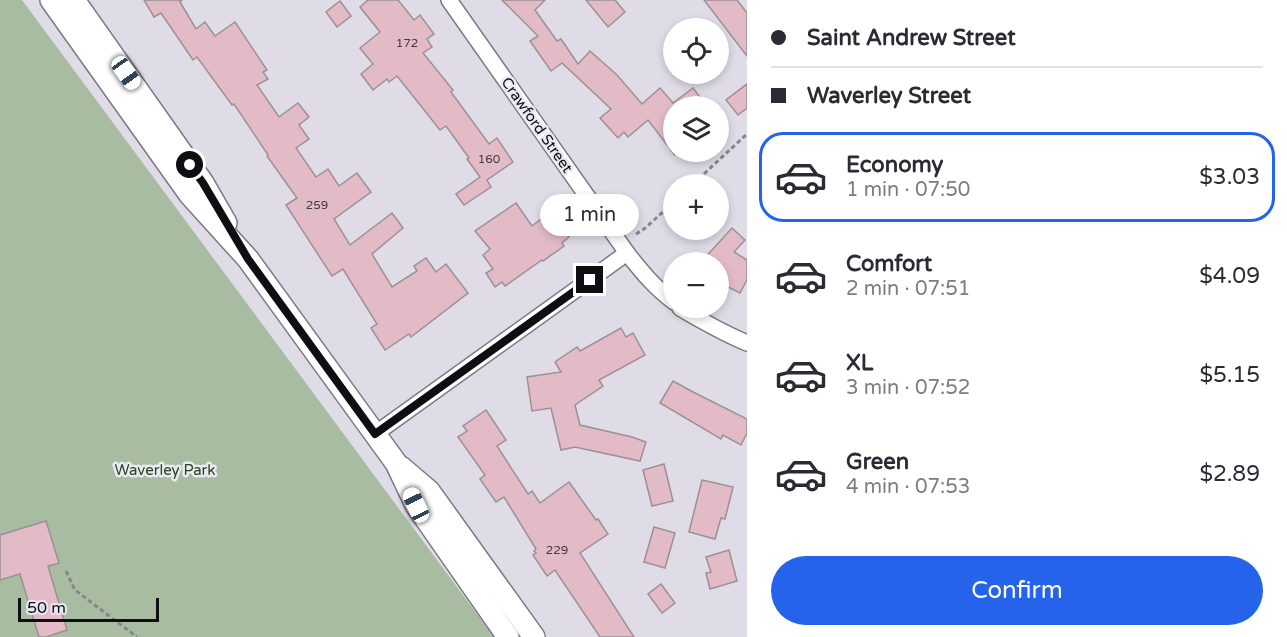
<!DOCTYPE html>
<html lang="en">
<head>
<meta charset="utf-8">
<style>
  body { margin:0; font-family:"Varela Round",sans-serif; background:#f2f2f3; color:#2b2b33; height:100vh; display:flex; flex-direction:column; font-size:22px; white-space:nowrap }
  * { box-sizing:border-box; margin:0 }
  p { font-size:20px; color:#7c7c81 }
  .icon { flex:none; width:33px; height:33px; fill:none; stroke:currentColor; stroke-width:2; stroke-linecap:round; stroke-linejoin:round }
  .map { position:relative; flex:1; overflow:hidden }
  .details { display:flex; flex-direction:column; background:#fff; width:540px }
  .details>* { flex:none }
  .banner { display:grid; align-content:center; height:132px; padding:0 24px; background:#fff }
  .fabs { position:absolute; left:663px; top:18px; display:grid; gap:12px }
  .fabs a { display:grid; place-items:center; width:66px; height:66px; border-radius:50%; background:#fff; box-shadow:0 3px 9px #0003; font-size:30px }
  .scale { position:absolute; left:18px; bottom:15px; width:141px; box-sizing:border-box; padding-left:6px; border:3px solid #0f0e12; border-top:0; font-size:16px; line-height:21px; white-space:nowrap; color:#0f0e12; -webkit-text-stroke:4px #ece9f5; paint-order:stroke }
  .end { position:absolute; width:27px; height:27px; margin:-14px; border:8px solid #0f0e12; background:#fff; box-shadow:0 0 0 3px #fff }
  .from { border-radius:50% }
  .bubble { position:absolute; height:42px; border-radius:21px; background:#fff; box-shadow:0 3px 9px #0003; font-size:20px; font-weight:600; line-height:42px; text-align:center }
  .car { position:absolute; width:18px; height:36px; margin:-18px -9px; border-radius:8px; box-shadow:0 0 4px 2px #0007; background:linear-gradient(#fff 24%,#345 0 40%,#fff 0 76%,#345 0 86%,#fff 0) }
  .banner b { display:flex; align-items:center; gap:21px; height:57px; font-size:22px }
  .banner b+b { border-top:2px solid #e1e1e2 }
  .banner i { width:15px; height:15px; background:#2b2b33 }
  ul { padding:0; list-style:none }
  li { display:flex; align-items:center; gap:18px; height:90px; margin:0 12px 9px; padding:0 12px; border:3px solid transparent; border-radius:24px }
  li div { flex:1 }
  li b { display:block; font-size:22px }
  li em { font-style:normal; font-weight:600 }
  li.current { border-color:#2563eb }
  li>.icon { width:54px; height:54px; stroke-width:1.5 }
  .primary-button { display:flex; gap:12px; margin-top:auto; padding:12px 24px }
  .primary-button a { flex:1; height:69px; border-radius:36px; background:#2563eb; color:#fff; font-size:24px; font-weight:600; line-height:69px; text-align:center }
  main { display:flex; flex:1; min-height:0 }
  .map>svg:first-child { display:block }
</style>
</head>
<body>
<main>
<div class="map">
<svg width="747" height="637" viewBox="0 0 747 637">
  <rect width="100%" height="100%" fill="#dfdce7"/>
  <!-- green -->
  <polygon fill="#a7bca1" points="0,0 22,0 494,637 0,637"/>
  <!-- building -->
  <g fill="#e3bbc7" stroke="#9c9094" stroke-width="1.5">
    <polygon points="144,0 182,0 180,2 196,29 205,22 215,36 235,22 267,70 263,72 268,79 257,85 279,117 298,103 309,117 299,125 309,139 296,148 316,177 328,169 339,186 357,173 371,192 334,219 350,245 392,213 403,228 372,254 392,287 417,271 414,266 426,258 436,272 446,264 468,293 411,337 409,334 385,350 371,328 377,324 343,269 332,276 286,205 297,198 267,156 268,155 234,104 232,105 197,57 193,60 161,13 154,17"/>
    <polygon points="368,0 398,0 414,20 420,15 434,34 427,39 432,47 423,53 453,90 451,92 489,144 497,138 513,162 487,180 491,187 464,205 456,194 480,177 467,159 469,158 446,126 440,130 397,76 389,82 387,79 373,90 361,74 373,64 360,48 380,32 360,7"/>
    <polygon points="502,0 545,0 535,10 557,41 561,39 578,64 590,51 617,75 642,104 660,88 673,103 693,88 707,106 674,106 674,154 648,120 628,137 624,132 618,138 600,118 611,109 562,63 551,71 530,41 538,36"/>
    <polygon points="586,0 615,0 625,12 608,27"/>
    <polygon points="704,0 737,0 747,13 747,56"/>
    <polygon points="340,1 351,16 337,27 326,12"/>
    <polygon points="747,84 747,108 738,115 726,100"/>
    <polygon points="516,203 532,226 545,216 553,226 558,222 569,237 562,243 564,246 543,261 542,260 505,286 502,282 495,287 486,273 493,269 483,255 490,249 475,231"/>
    <polygon points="732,228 745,240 734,252 747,260 747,280 740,293 722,284 725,278 718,274 718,262 701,262"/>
    <polygon points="621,328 626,337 633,333 645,355 599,380 603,386 575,405 580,425 632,437 646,442 640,461 575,447 561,450 551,408 532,411 527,377 561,372 555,362 577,347 580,351"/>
    <polygon points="673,381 693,392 747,419 747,433 741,445 723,435 721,439 660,403"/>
    <polygon points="486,410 506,440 497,446 528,494 532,491 540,503 569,482 596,520 598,519 608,534 580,553 634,637 600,637 555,570 547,576 533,555 536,553 534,551 536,549 504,497 496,502 480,479 485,475 458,437 467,431 463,426"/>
    <polygon points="664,464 673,501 652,506 643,470"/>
    <polygon points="702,480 733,487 725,519 721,518 715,539 689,532"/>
    <polygon points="46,521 59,563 48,566 67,630 46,637 39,637 20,574 0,580 0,535"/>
    <polygon points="654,527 675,533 665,568 644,562"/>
    <polygon points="729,550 737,581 710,589 706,573 711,572 706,557"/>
    <polygon points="661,584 675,603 662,613 648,594"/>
  </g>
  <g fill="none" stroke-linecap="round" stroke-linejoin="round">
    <defs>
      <g id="street">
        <path d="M 449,0 L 627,253 C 641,271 655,288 674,302"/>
        <path d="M 680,308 C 702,321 723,333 747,343"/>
        <polyline points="375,434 627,253"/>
      </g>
      <g id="secondary">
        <polyline points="51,0 190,195 248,259 375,434 396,463 416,505 508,637"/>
        <polyline points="74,0 203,183 226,223"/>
        <polyline points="401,467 429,491 534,637"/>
      </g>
    </defs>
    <!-- street casing -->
    <use href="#street" stroke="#7b7983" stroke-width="18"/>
    <!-- secondary casing -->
    <use href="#secondary" stroke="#7b7983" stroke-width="24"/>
    <!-- path -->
    <g stroke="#86848c" stroke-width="3" stroke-dasharray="4.5 3" stroke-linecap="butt">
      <polyline points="693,184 747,134"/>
      <polyline points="636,234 644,229 674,202"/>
      <polyline points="66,571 75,590 137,637"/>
    </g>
    <!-- street -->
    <use href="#street" stroke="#fff" stroke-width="15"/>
    <!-- secondary -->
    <use href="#secondary" stroke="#fff" stroke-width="21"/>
  </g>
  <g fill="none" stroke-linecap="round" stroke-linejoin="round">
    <!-- route -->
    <polyline stroke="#0f0e12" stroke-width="8" points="190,165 203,183 248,259 375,434 590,280"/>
  </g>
  <g text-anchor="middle" stroke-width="5" stroke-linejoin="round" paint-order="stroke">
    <!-- number labels -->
    <g font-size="12" fill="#44393f">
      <text x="407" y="47">172</text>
      <text x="489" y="163">160</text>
      <text x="317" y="209">259</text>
      <text x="557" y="554">229</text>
    </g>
    <!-- street labels -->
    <g font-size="15" fill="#0f0e12" stroke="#ece9f5">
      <text transform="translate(537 125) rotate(55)" y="5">Crawford Street</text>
    </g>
    <!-- park labels -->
    <g font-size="15" fill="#254418" stroke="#ece9f5">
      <text x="165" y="475">Waverley Park</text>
    </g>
  </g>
</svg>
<div class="fabs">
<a><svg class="icon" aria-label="locate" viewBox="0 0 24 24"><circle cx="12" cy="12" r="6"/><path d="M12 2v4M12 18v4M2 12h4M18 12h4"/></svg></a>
<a><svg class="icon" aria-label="layers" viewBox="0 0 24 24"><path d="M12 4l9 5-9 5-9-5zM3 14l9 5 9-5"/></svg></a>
<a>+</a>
<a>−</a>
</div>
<div class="scale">50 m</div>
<i class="end from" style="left:190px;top:165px"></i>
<i class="end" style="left:590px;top:280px"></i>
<div class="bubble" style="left:540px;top:194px;width:99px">1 min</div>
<i class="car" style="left:126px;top:73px;rotate:145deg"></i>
<i class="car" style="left:416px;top:505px;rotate:335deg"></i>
</div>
<section class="details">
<div class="banner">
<b><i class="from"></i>Saint Andrew Street</b>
<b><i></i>Waverley Street</b>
</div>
<ul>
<li class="current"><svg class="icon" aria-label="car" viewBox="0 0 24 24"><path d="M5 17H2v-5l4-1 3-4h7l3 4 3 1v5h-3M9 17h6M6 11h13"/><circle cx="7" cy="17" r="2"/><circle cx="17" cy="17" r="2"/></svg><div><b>Economy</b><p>1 min · 07:50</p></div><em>$3.03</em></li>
<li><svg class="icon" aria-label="car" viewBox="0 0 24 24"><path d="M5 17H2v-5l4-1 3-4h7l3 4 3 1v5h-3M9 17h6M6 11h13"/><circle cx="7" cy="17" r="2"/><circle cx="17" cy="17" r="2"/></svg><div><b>Comfort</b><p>2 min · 07:51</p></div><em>$4.09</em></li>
<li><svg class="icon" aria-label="car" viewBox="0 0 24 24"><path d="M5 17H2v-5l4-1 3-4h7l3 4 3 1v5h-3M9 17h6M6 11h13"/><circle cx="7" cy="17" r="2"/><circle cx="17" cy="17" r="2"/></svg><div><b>XL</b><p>3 min · 07:52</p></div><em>$5.15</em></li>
<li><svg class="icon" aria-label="car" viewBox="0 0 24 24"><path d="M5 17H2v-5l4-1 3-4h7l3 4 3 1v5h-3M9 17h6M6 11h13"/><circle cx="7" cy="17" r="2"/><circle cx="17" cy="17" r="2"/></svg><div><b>Green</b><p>4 min · 07:53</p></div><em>$2.89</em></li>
</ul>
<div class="primary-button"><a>Confirm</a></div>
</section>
</main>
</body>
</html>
